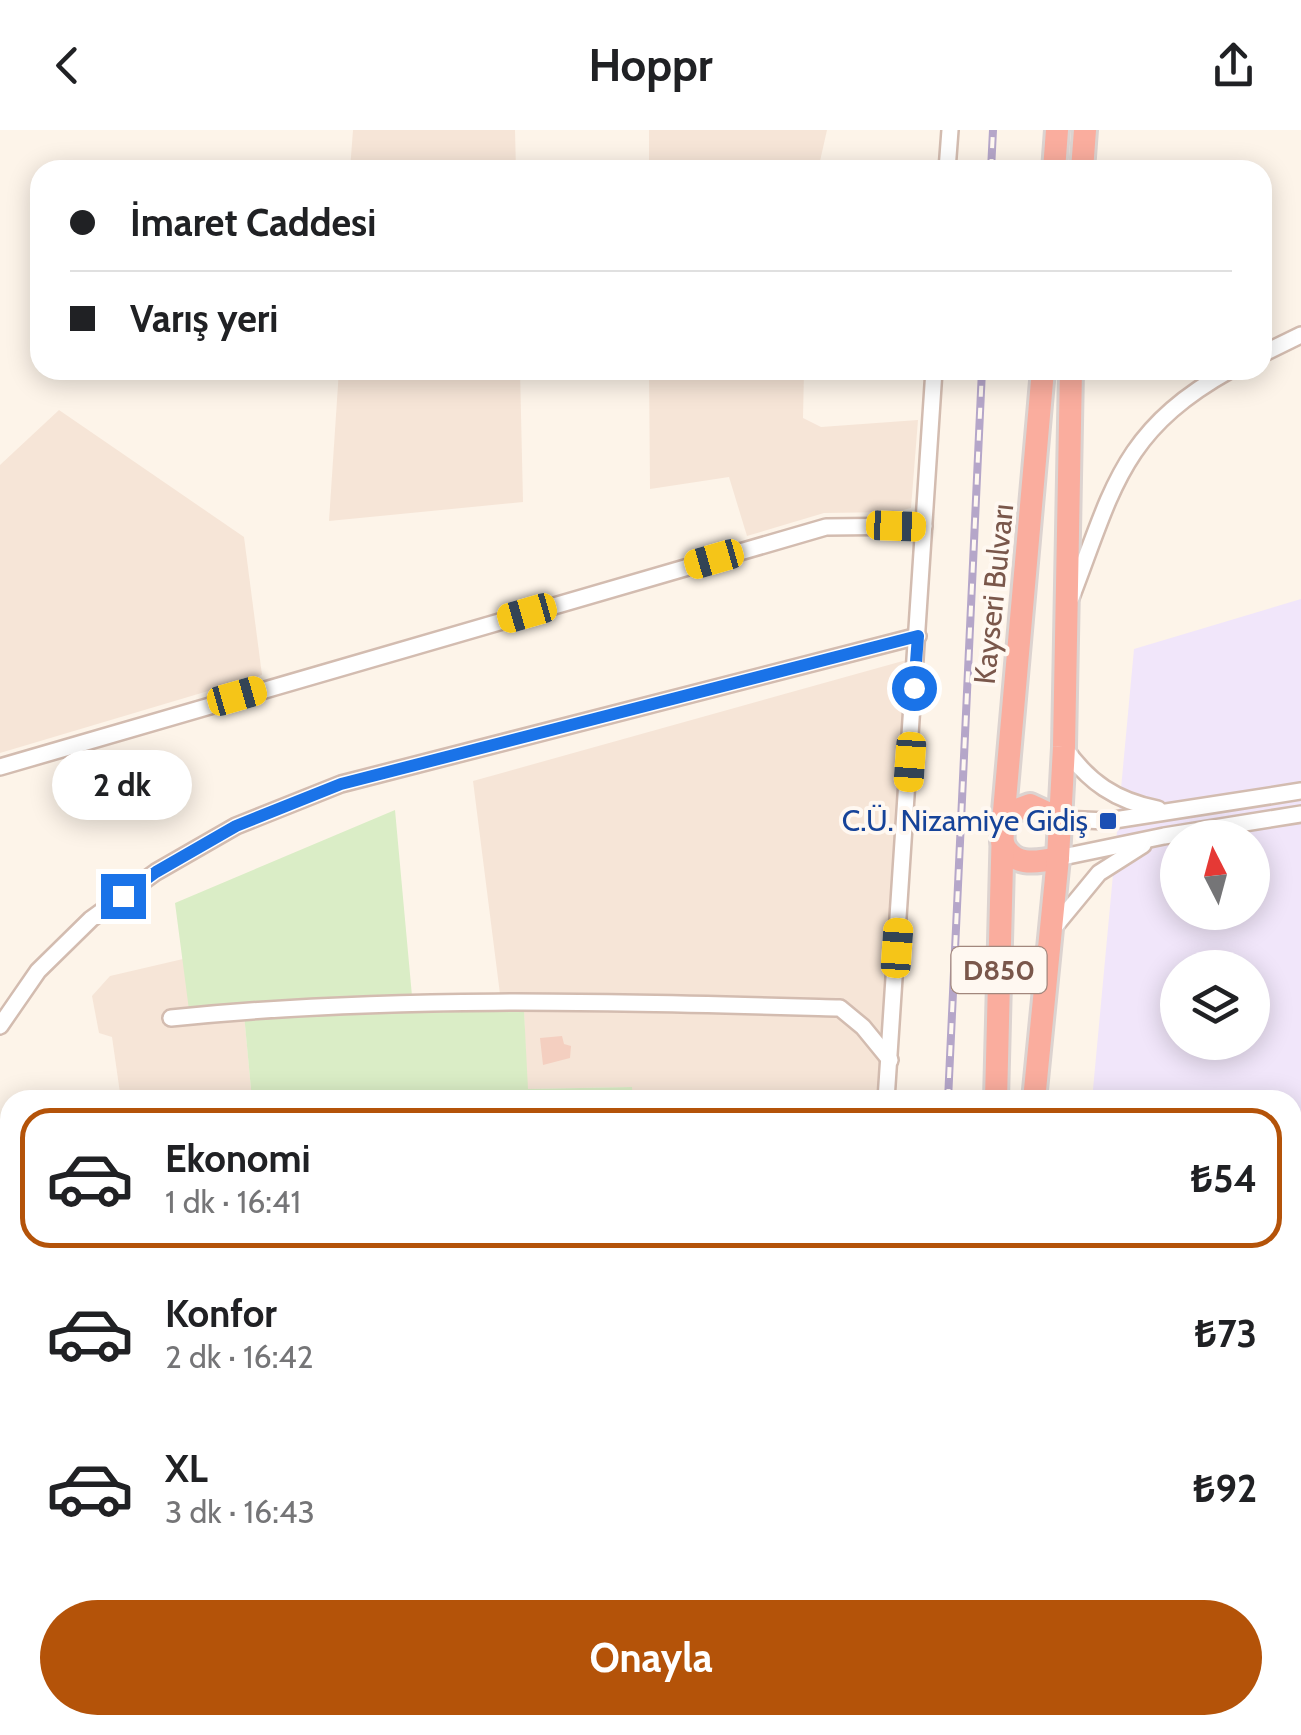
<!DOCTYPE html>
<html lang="tr">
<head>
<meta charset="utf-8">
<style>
  body { margin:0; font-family:Cabin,sans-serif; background:#f2f2f2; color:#202124; height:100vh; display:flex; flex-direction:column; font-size:38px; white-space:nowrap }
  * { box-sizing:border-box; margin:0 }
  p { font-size:32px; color:#757577 }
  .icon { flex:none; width:55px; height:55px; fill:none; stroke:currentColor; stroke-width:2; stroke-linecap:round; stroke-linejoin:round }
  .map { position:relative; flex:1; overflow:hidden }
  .sheet { position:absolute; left:0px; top:960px; width:1302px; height:645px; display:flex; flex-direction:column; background:#fff; border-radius:30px 30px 0 0; box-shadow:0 5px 25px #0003 }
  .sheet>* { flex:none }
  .guide { position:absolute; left:30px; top:30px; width:1242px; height:220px; border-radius:30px; box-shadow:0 5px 25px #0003; display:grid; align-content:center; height:220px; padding:0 40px; background:#fff }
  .needle { width:65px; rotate:354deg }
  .tools { position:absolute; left:1160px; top:690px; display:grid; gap:20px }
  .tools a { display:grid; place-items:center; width:110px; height:110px; border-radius:50%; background:#fff; box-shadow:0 5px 25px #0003; font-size:50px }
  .end { position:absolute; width:45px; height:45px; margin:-22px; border:12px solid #1a73e8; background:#fff; box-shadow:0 0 0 5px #fff }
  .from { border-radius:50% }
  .bubble { position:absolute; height:70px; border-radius:35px; background:#fff; box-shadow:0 5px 25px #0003; font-size:32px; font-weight:700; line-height:70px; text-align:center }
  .car { position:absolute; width:30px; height:60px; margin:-30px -15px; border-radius:12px; box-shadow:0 0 8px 2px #0007; background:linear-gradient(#f5c518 24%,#345 0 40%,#f5c518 0 76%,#345 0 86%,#f5c518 0) }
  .guide b { display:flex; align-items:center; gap:35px; height:95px; font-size:38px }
  .guide b+b { border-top:2px solid #e0e0e0 }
  .guide i { width:25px; height:25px; background:#202124 }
  ul { padding:18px 0 0; list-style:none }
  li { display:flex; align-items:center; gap:30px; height:140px; margin:0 20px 15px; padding:0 20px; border:5px solid transparent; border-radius:30px }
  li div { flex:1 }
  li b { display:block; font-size:38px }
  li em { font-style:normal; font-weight:700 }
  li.active { border-color:#b45309 }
  li>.icon { width:90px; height:90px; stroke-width:1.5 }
  .button { display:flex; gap:20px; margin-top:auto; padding:20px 40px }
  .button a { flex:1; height:115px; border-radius:60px; background:#b45309; color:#fff; font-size:40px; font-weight:700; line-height:115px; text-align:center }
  header { display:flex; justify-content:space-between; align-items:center; height:130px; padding:0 40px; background:#fff; font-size:45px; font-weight:700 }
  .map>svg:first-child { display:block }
</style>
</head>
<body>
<header><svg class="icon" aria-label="back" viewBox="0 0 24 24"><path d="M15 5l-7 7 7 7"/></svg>Hoppr<svg class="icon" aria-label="share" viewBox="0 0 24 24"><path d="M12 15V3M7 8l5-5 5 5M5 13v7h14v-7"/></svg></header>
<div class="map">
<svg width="1301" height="1605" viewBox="0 0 1301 1605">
  <rect width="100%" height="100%" fill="#fdf4e9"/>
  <!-- residential -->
  <g fill="#f6e5d7">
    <polygon points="353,0 515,0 516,40 350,40"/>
    <polygon points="649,0 827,0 818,40 649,40"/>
    <polygon points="339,240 520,240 523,372 329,391"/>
    <polygon points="649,240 804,240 803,288 821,297 918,290 911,378 895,382 824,383 747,406 729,347 650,359"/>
    <polygon points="59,280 244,407 262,545 0,623 0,335"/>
    <polygon points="910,529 888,970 633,970 631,957 527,959 524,881 502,880 473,651"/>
    <polygon points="183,829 190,880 244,883 252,970 121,970 112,907 99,903 92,866 110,846"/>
    <polygon points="539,1595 876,1595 876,1605 538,1605"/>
  </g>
  <!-- education -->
  <path fill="#f1e6fa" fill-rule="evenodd" d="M 1301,469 L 1301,1605 L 1034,1605 L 1035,1595 L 1292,1595 L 1292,970 L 1092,970 L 1134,519 ZM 1178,708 L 1252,708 L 1252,782 L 1178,782 ZM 1178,838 L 1252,838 L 1252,912 L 1178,912 Z"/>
  <!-- green -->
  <polygon fill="#daedc6" points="395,680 413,877 524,880 528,959 632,957 633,970 252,970 244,884 189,880 175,773"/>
  <!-- building -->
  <polygon fill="#f4cfc0" points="562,906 564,914 571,916 570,928 543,935 540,908"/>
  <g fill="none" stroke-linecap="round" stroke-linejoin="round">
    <defs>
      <g id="minor">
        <polyline points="947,40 950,0"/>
        <polyline points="1262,224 1301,205"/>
        <path d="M 1071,468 C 1113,359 1121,301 1230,240"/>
        <path d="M 1064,617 C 1088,652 1116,671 1158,679"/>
        <polyline points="0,637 826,397 924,396"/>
        <polyline points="1060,689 1108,691 1301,661"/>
        <polyline points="1058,728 1164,706 1301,684"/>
        <polyline points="1052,800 1099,743 1143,715"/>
        <path d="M 171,888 C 393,865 617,872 840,878 L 863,897 L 890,930"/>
        <polyline points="0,896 38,841 91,789 156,742 236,696 341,654 918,506"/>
        <polyline points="886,970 934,240"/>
        <polyline points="0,1397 10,1394"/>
        <polyline points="869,1605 869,1595"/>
      </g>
      <g id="highway">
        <polyline points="1054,40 1057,0"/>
        <polyline points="1082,40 1085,0"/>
        <polyline points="1003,693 1011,682 1030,675 1060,689"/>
        <path d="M 1002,711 C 1011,737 1035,733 1058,728"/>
        <polyline points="996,970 1003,693 1043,240"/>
        <polyline points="1034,970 1058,728 1064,617 1071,240"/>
        <polyline points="971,1605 971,1595"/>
        <polyline points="999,1605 999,1595"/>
      </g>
    </defs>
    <!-- minor casing -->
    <use href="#minor" stroke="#d3bcb0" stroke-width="20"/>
    <!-- highway casing -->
    <use href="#highway" stroke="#dcd3d0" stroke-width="28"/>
    <!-- path -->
    <g stroke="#dab2a2" stroke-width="2.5" stroke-dasharray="2.5 8" stroke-linecap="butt">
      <polyline points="1145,1595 1145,1605"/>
      <polyline points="1236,1605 1238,1595"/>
    </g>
    <!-- minor -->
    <use href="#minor" stroke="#fff" stroke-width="15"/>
    <!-- highway -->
    <use href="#highway" stroke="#faad9e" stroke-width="22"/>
    <defs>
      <g id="rail">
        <polyline points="991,40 993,0"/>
        <polyline points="948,970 982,240"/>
        <polyline points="918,1605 918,1595"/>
      </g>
    </defs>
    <!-- rail casing -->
    <use href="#rail" stroke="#b5a6c9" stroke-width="8"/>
    <!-- rail -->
    <use href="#rail" stroke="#fff8f1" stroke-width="4" stroke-dasharray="11" stroke-linecap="butt"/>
  </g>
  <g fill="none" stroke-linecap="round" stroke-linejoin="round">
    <!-- route -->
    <polyline stroke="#1a73e8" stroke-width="12" points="123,766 156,742 236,696 341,654 918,506 914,558"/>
  </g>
  <!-- markers -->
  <rect fill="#1a4fb4" stroke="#fff8f1" stroke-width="4" x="1098" y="681" width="20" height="20" rx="5"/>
  <g text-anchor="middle" stroke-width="8" stroke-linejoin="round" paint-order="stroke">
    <!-- shield labels -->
    <rect fill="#fff8f1" stroke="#a2877d" stroke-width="2.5" x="951.5" y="817" width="95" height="46" rx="8"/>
    <g font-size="28" font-weight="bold" fill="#7a574b">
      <text x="999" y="850">D850</text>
    </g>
    <!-- street labels -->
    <g font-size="30" fill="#7a574b" stroke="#fff8f1">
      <text transform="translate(994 464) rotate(-84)" y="10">Kayseri Bulvarı</text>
    </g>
    <!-- transit labels -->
    <g font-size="30" fill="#164399" stroke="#fff8f1" text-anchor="end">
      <text x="1088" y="701">C.Ü. Nizamiye Gidiş</text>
    </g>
  </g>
</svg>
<div class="tools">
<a><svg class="needle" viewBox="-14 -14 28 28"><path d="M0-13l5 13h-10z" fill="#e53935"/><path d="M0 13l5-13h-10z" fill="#757577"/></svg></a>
<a><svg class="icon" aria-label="layers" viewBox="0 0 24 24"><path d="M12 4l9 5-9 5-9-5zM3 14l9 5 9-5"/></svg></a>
</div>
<i class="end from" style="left:914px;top:558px"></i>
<i class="end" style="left:123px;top:766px"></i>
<div class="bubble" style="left:52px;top:620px;width:140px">2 dk</div>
<i class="car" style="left:896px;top:396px;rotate:92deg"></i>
<i class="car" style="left:714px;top:429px;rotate:254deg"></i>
<i class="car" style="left:527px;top:483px;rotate:254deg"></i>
<i class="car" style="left:237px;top:566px;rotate:74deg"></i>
<i class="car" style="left:910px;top:632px;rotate:184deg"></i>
<i class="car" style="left:897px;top:818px;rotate:4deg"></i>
<div class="guide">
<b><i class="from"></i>İmaret Caddesi</b>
<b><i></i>Varış yeri</b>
</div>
<section class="sheet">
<ul>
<li class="active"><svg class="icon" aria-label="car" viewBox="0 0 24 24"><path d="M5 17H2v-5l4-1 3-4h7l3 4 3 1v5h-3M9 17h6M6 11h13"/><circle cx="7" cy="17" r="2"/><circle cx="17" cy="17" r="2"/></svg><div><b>Ekonomi</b><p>1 dk · 16:41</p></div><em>₺54</em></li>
<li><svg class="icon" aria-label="car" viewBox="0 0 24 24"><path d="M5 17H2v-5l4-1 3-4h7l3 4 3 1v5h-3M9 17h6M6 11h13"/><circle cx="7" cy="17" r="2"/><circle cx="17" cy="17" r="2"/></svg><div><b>Konfor</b><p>2 dk · 16:42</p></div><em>₺73</em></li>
<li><svg class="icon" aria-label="car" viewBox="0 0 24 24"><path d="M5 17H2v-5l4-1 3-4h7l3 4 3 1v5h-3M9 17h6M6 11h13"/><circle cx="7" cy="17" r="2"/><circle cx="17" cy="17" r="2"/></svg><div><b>XL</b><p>3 dk · 16:43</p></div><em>₺92</em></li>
</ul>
<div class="button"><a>Onayla</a></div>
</section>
</div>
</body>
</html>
